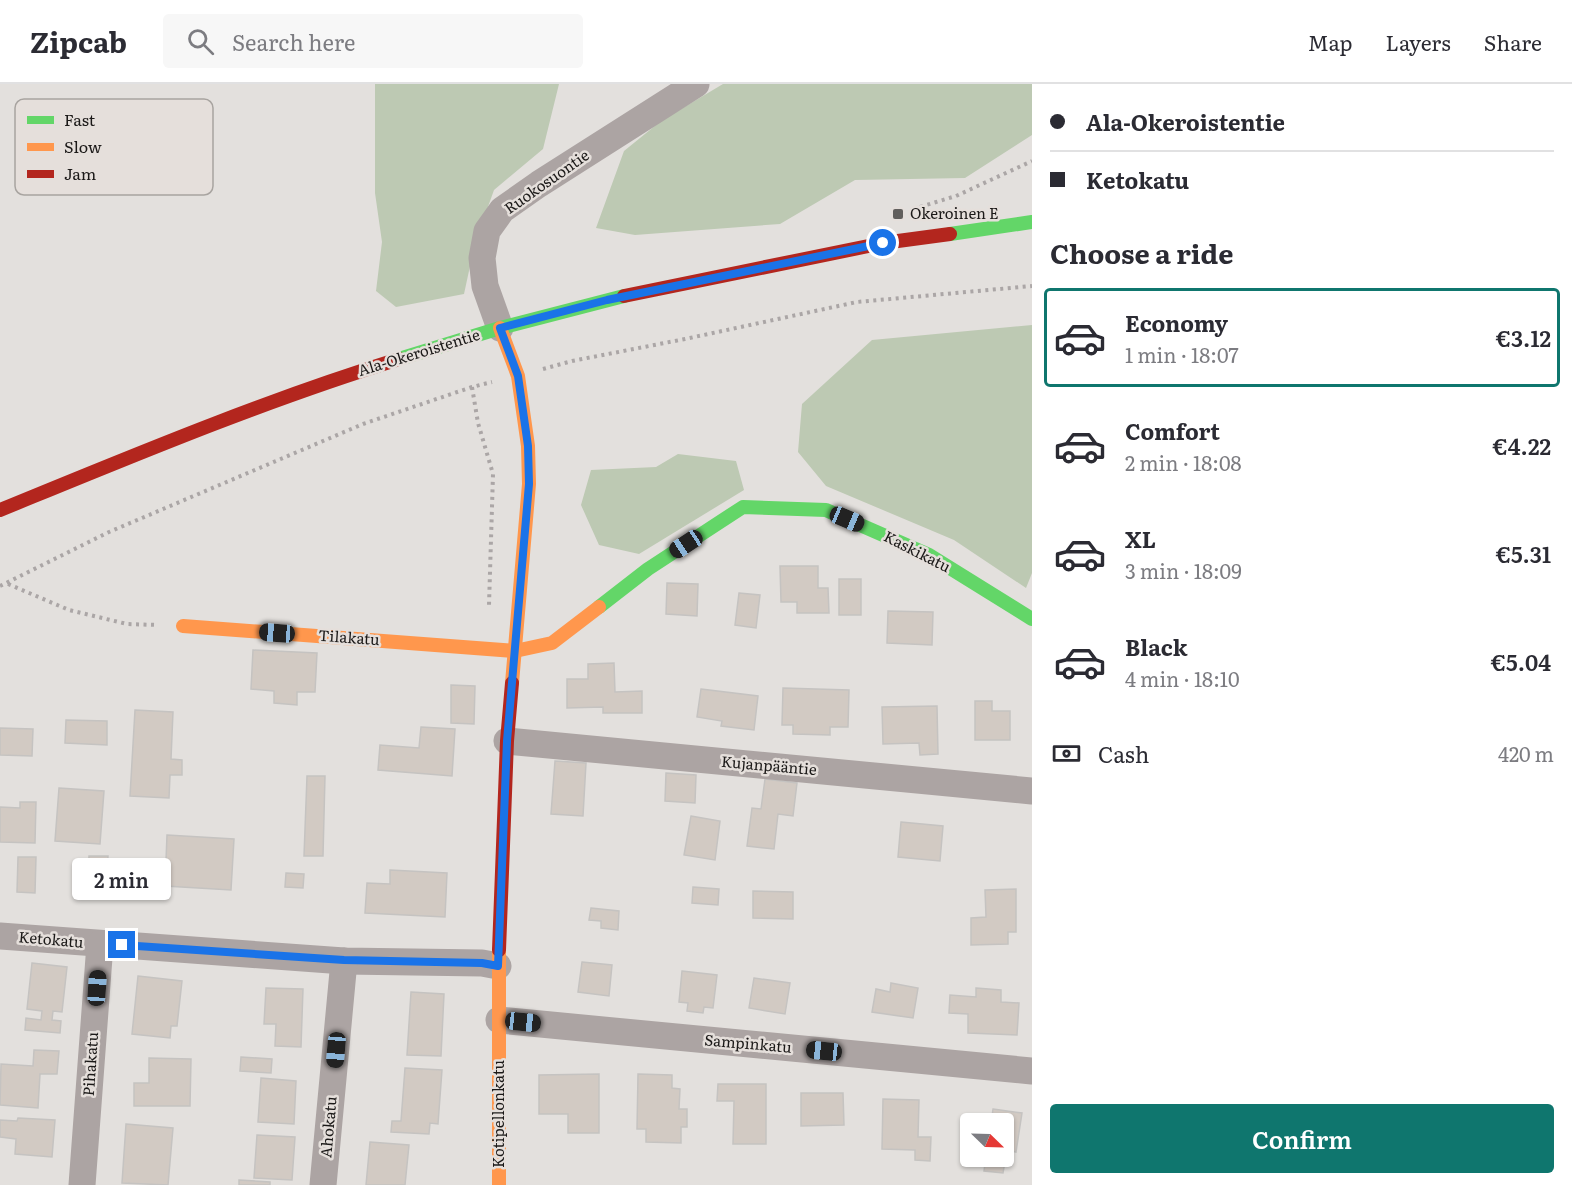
<!DOCTYPE html>
<html lang="en">
<head>
<meta charset="utf-8">
<style>
  body { margin:0; font-family:Literata,serif; background:#f7f7f7; color:#2b2b33; height:100vh; display:flex; flex-direction:column; font-size:22px; white-space:nowrap }
  * { box-sizing:border-box; margin:0 }
  p { font-size:20px; color:#7c7c81 }
  .icon { flex:none; width:33px; height:33px; fill:none; stroke:currentColor; stroke-width:2; stroke-linecap:round; stroke-linejoin:round }
  .map { position:relative; flex:1; overflow:hidden }
  .side { display:flex; flex-direction:column; background:#fff; width:540px }
  .side>* { flex:none }
  .hud { display:grid; align-content:center; height:132px; padding:0 18px; background:#fff }
  .needle { width:39px; rotate:113deg }
  .controls { position:absolute; left:960px; top:1029px; display:grid; gap:12px }
  .controls a { display:grid; place-items:center; width:54px; height:54px; border-radius:6px; background:#fff; box-shadow:0 2px 4px #0004; font-size:30px }
  .end { position:absolute; width:27px; height:27px; margin:-14px; border:8px solid #1a73e8; background:#fff; box-shadow:0 0 0 3px #fff }
  .from { border-radius:50% }
  .bubble { position:absolute; height:42px; border-radius:6px; background:#fff; box-shadow:0 2px 4px #0004; font-size:20px; font-weight:600; line-height:42px; text-align:center }
  .car { position:absolute; width:18px; height:36px; margin:-18px -9px; border-radius:8px; box-shadow:0 0 4px 2px #0007; background:linear-gradient(#222 24%,#8ab4d8 0 40%,#222 0 76%,#8ab4d8 0 86%,#222 0) }
  .hud b { display:flex; align-items:center; gap:21px; height:57px; font-size:22px }
  .hud b+b { border-top:2px solid #e1e1e2 }
  .hud i { width:15px; height:15px; background:#2b2b33 }
  ul { padding:0; list-style:none }
  li { display:flex; align-items:center; gap:18px; height:99px; margin:0 12px 9px; padding:0 6px; border:3px solid transparent; border-radius:6px }
  li div { flex:1 }
  li b { display:block; font-size:22px }
  li em { font-style:normal; font-weight:600 }
  li.active { border-color:#0f766e }
  li>.icon { width:54px; height:54px; stroke-width:1.5 }
  h2 { padding:0 18px; font-size:27px; line-height:72px }
  .pay { display:flex; align-items:center; gap:15px; height:66px; padding:0 18px; font-size:22px }
  .pay p { margin-inline-start:auto }
  .cta { display:flex; gap:12px; margin-top:auto; padding:12px 18px }
  .cta a { flex:1; height:69px; border-radius:6px; background:#0f766e; color:#fff; font-size:24px; font-weight:600; line-height:69px; text-align:center }
  header { display:flex; align-items:center; gap:36px; box-sizing:border-box; height:84px; padding:0 30px; background:#fff; border-bottom:2px solid #e1e1e2 }
  header strong { font-size:28px }
  nav { display:flex; gap:33px; margin-inline-start:auto; font-size:21px }
  .search { width:420px; height:54px; background:#f7f7f7; display:flex; align-items:center; gap:15px; box-sizing:border-box; padding:0 21px; border-radius:6px; color:#7c7c81; font-size:22px }
  main { display:flex; flex:1; min-height:0 }
  .map>svg:first-child { display:block }
</style>
</head>
<body>
<header>
<strong>Zipcab</strong>
<div class="search"><svg class="icon" aria-label="search" viewBox="0 0 24 24"><circle cx="10" cy="10" r="6"/><path d="M15 15l6 6"/></svg>Search here</div>
<nav><a>Map</a><a>Layers</a><a>Share</a></nav>
</header>
<main>
<div class="map">
<svg width="1032" height="1101" viewBox="0 0 1032 1101">
  <rect width="100%" height="100%" fill="#e3e0dd"/>
  <!-- forest -->
  <g fill="#bdc9b3">
    <polygon points="375,0 559,0 543,65 494,106 475,159 464,210 396,223 376,207 382,158 375,109"/>
    <polygon points="723,0 1032,0 1032,51 965,94 855,96 780,140 635,151 596,144 624,67 661,37"/>
    <polygon points="1032,241 1032,489 1026,504 954,456 826,402 798,368 802,320 872,256"/>
    <polygon points="678,370 736,377 744,406 639,470 599,461 581,421 591,386 656,383"/>
  </g>
  <!-- building -->
  <g fill="#d2cac3" stroke="#c5c3c1" stroke-width="1.5">
    <polygon points="780,482 818,482 818,504 828,504 829,529 797,529 797,518 781,518"/>
    <rect x="839" y="495" width="22" height="36"/>
    <polygon points="667,499 698,500 697,532 666,530"/>
    <polygon points="739,509 760,511 756,544 735,541"/>
    <polygon points="888,527 933,528 932,561 887,559"/>
    <polygon points="253,566 317,569 315,608 297,608 297,621 274,619 274,607 251,605"/>
    <polygon points="614,579 615,608 642,607 642,629 603,629 603,623 567,624 567,595 588,595 588,580"/>
    <polygon points="451,601 475,602 474,640 451,639"/>
    <polygon points="783,604 849,606 848,643 830,643 830,651 793,650 793,641 782,641"/>
    <polygon points="701,605 758,612 754,646 721,642 722,637 697,633"/>
    <polygon points="975,617 992,617 992,627 1010,627 1010,656 975,656"/>
    <polygon points="937,622 938,670 920,671 919,659 883,660 882,623"/>
    <polygon points="135,626 173,628 171,675 182,676 182,691 170,691 169,714 130,712"/>
    <polygon points="66,636 107,637 107,661 65,659"/>
    <polygon points="421,643 455,645 452,692 378,686 380,661 419,664"/>
    <polygon points="0,644 33,645 32,672 0,671"/>
    <polygon points="555,677 586,679 583,732 551,730"/>
    <polygon points="666,689 696,691 695,719 665,717"/>
    <polygon points="307,692 325,692 323,772 304,772"/>
    <polygon points="765,695 797,699 793,732 778,730 774,765 747,762 752,724 761,725"/>
    <polygon points="59,704 104,707 100,760 55,757"/>
    <polygon points="20,718 36,718 35,759 0,758 0,723 20,724"/>
    <polygon points="691,732 720,737 715,776 684,771"/>
    <polygon points="901,738 943,742 940,777 898,773"/>
    <polygon points="167,751 234,755 231,806 165,802"/>
    <polygon points="89,772 108,772 106,807 88,806"/>
    <polygon points="18,773 36,773 35,809 17,808"/>
    <polygon points="390,786 447,789 445,833 365,829 367,799 390,800"/>
    <polygon points="286,789 304,790 303,804 285,803"/>
    <polygon points="693,803 719,805 718,821 692,819"/>
    <polygon points="1016,805 1016,848 1008,848 1008,860 971,861 971,834 986,833 985,806"/>
    <polygon points="753,807 793,808 793,835 753,834"/>
    <polygon points="591,824 619,827 618,846 601,844 601,837 589,836"/>
    <polygon points="582,878 612,881 609,912 578,908"/>
    <polygon points="32,879 67,883 62,928 53,927 52,936 61,937 60,949 25,946 26,934 41,936 42,927 27,925"/>
    <polygon points="682,887 717,891 713,924 704,923 703,929 687,927 688,919 679,918"/>
    <polygon points="138,892 182,897 177,942 171,942 170,954 132,950"/>
    <polygon points="754,894 790,899 785,930 749,924"/>
    <polygon points="891,899 918,904 913,934 872,928 876,905 890,908"/>
    <polygon points="266,904 303,905 301,963 275,962 276,940 264,940"/>
    <polygon points="976,904 1001,906 1001,918 1019,919 1017,951 968,949 968,930 949,929 950,911 976,913"/>
    <polygon points="411,908 444,910 441,972 407,971"/>
    <polygon points="34,966 59,967 57,990 40,990 38,1024 0,1021 1,980 33,982"/>
    <polygon points="241,973 272,975 271,989 240,987"/>
    <polygon points="149,974 191,975 190,1022 134,1022 134,999 149,999"/>
    <polygon points="405,984 442,986 438,1040 430,1039 429,1050 391,1048 392,1037 401,1037"/>
    <polygon points="599,990 599,1049 568,1049 568,1030 539,1030 539,991"/>
    <polygon points="638,990 672,991 672,1004 680,1005 679,1025 687,1025 687,1043 681,1043 681,1059 646,1058 646,1045 637,1045"/>
    <polygon points="261,994 296,997 294,1040 258,1038"/>
    <polygon points="718,1000 766,1000 766,1060 733,1060 734,1017 717,1017"/>
    <polygon points="801,1009 843,1009 844,1041 801,1042"/>
    <polygon points="883,1015 919,1016 918,1053 931,1053 930,1077 915,1076 915,1066 882,1065"/>
    <polygon points="993,1025 1022,1029 1016,1068 1007,1066 1003,1089 984,1087 986,1072 1004,1072 1004,1040 991,1040"/>
    <polygon points="18,1034 55,1036 52,1073 15,1070 16,1055 0,1053 0,1036 17,1037"/>
    <polygon points="126,1040 173,1044 168,1101 122,1099"/>
    <polygon points="257,1051 295,1053 292,1096 254,1094"/>
    <polygon points="370,1058 409,1061 405,1101 366,1101"/>
    <polygon points="239,1096 270,1098 270,1101 239,1101"/>
  </g>
  <g fill="none" stroke-linecap="round" stroke-linejoin="round">
    <!-- path -->
    <g stroke="#aba6a6" stroke-width="4" stroke-dasharray="3 4.5" stroke-linecap="butt">
      <polyline points="913,125 956,112 1032,77"/>
      <polyline points="543,285 572,277 685,255 857,218 1032,202"/>
      <polyline points="472,303 478,339 493,390 489,521"/>
      <polyline points="8,500 69,526 127,540 158,541"/>
      <polyline points="0,502 109,448 363,340 472,303 492,298"/>
    </g>
    <!-- street -->
    <g stroke="#aca4a3" stroke-width="27">
      <polyline points="500,244 485,202 482,174 487,147 502,126 539,100 696,0"/>
      <polyline points="507,657 1032,707"/>
      <polyline points="0,852 344,877 482,879 498,882"/>
      <polyline points="499,936 1032,987"/>
      <polyline points="82,1101 100,860"/>
      <polyline points="323,1101 344,877"/>
    </g>
    <!-- fast -->
    <g stroke="#63d668" stroke-width="14">
      <polyline points="950,150 1032,138"/>
      <polyline points="399,275 500,244 624,212"/>
      <polyline points="599,523 648,485 743,423 826,426 929,471 1032,535"/>
    </g>
    <!-- slow -->
    <g stroke="#ff974d" stroke-width="14">
      <polyline points="500,244 518,292 528,362 529,400 512,599"/>
      <polyline points="183,542 515,567 552,559 599,523"/>
      <polyline points="499,866 499,1101"/>
    </g>
    <!-- jam -->
    <g stroke="#b3261e" stroke-width="14">
      <polyline points="624,212 883,159 950,150"/>
      <path d="M 0,426 C 132,372 263,317 399,275"/>
      <polyline points="499,866 507,657 512,599"/>
    </g>
  </g>
  <g fill="none" stroke-linecap="round" stroke-linejoin="round">
    <!-- route -->
    <polyline stroke="#1a73e8" stroke-width="8" points="122,861 344,876 482,879 498,882 507,657 529,400 528,362 518,292 500,244 607,216 883,159"/>
  </g>
  <!-- markers -->
  <rect fill="#615f5d" stroke="#e5dfdb" stroke-width="2" x="892" y="124" width="12" height="12" rx="3"/>
  <g text-anchor="middle" stroke-width="5" stroke-linejoin="round" paint-order="stroke">
    <!-- street labels -->
    <g font-size="15" fill="#1b1918" stroke="#e5dfdb">
      <text transform="translate(547 98) rotate(-35)" y="5">Ruokosuontie</text>
      <text transform="translate(419 269) rotate(-17)" y="5">Ala-Okeroistentie</text>
      <text transform="translate(917 468) rotate(27)" y="5">Kaskikatu</text>
      <text transform="translate(349 554) rotate(4)" y="5">Tilakatu</text>
      <text transform="translate(769 682) rotate(5)" y="5">Kujanpääntie</text>
      <text transform="translate(51 856) rotate(5)" y="5">Ketokatu</text>
      <text transform="translate(748 960) rotate(5)" y="5">Sampinkatu</text>
      <text transform="translate(91 980) rotate(-86)" y="5">Pihakatu</text>
      <text transform="translate(499 1030) rotate(-90)" y="5">Kotipellonkatu</text>
      <text transform="translate(329 1043) rotate(-85)" y="5">Ahokatu</text>
    </g>
    <!-- poi labels -->
    <g font-size="15" fill="#1b1918" stroke="#e5dfdb" text-anchor="start">
      <text x="910" y="135">Okeroinen E</text>
    </g>
  </g>
  <!-- legend -->
  <rect x="15" y="15" width="198" height="96" rx="9" fill="#e5dfdb" stroke="#a8a4a0" stroke-width="1.5"/>
  <rect x="27" y="32" width="27" height="8" fill="#63d668"/>
  <rect x="27" y="59" width="27" height="8" fill="#ff974d"/>
  <rect x="27" y="86" width="27" height="8" fill="#b3261e"/>
  <g font-size="16" fill="#1b1918">
    <text x="64" y="42">Fast</text>
    <text x="64" y="69">Slow</text>
    <text x="64" y="96">Jam</text>
  </g>
</svg>
<div class="controls">
<a><svg class="needle" viewBox="-14 -14 28 28"><path d="M0-13l5 13h-10z" fill="#e53935"/><path d="M0 13l5-13h-10z" fill="#7c7c81"/></svg></a>
</div>
<i class="end from" style="left:883px;top:159px"></i>
<i class="end" style="left:122px;top:861px"></i>
<div class="bubble" style="left:72px;top:774px;width:99px">2 min</div>
<i class="car" style="left:847px;top:435px;rotate:113deg"></i>
<i class="car" style="left:686px;top:460px;rotate:237deg"></i>
<i class="car" style="left:277px;top:549px;rotate:274deg"></i>
<i class="car" style="left:97px;top:904px;rotate:4deg"></i>
<i class="car" style="left:523px;top:938px;rotate:96deg"></i>
<i class="car" style="left:336px;top:966px;rotate:185deg"></i>
<i class="car" style="left:824px;top:967px;rotate:276deg"></i>
</div>
<section class="side">
<div class="hud">
<b><i class="from"></i>Ala-Okeroistentie</b>
<b><i></i>Ketokatu</b>
</div>
<h2>Choose a ride</h2>
<ul>
<li class="active"><svg class="icon" aria-label="car" viewBox="0 0 24 24"><path d="M5 17H2v-5l4-1 3-4h7l3 4 3 1v5h-3M9 17h6M6 11h13"/><circle cx="7" cy="17" r="2"/><circle cx="17" cy="17" r="2"/></svg><div><b>Economy</b><p>1 min · 18:07</p></div><em>€3.12</em></li>
<li><svg class="icon" aria-label="car" viewBox="0 0 24 24"><path d="M5 17H2v-5l4-1 3-4h7l3 4 3 1v5h-3M9 17h6M6 11h13"/><circle cx="7" cy="17" r="2"/><circle cx="17" cy="17" r="2"/></svg><div><b>Comfort</b><p>2 min · 18:08</p></div><em>€4.22</em></li>
<li><svg class="icon" aria-label="car" viewBox="0 0 24 24"><path d="M5 17H2v-5l4-1 3-4h7l3 4 3 1v5h-3M9 17h6M6 11h13"/><circle cx="7" cy="17" r="2"/><circle cx="17" cy="17" r="2"/></svg><div><b>XL</b><p>3 min · 18:09</p></div><em>€5.31</em></li>
<li><svg class="icon" aria-label="car" viewBox="0 0 24 24"><path d="M5 17H2v-5l4-1 3-4h7l3 4 3 1v5h-3M9 17h6M6 11h13"/><circle cx="7" cy="17" r="2"/><circle cx="17" cy="17" r="2"/></svg><div><b>Black</b><p>4 min · 18:10</p></div><em>€5.04</em></li>
</ul>
<div class="pay"><svg class="icon" aria-label="cash" viewBox="0 0 24 24"><path d="M3 7h18v10H3z"/><circle cx="12" cy="12" r="2"/></svg>Cash<p>420 m</p></div>
<div class="cta"><a>Confirm</a></div>
</section>
</main>
</body>
</html>
